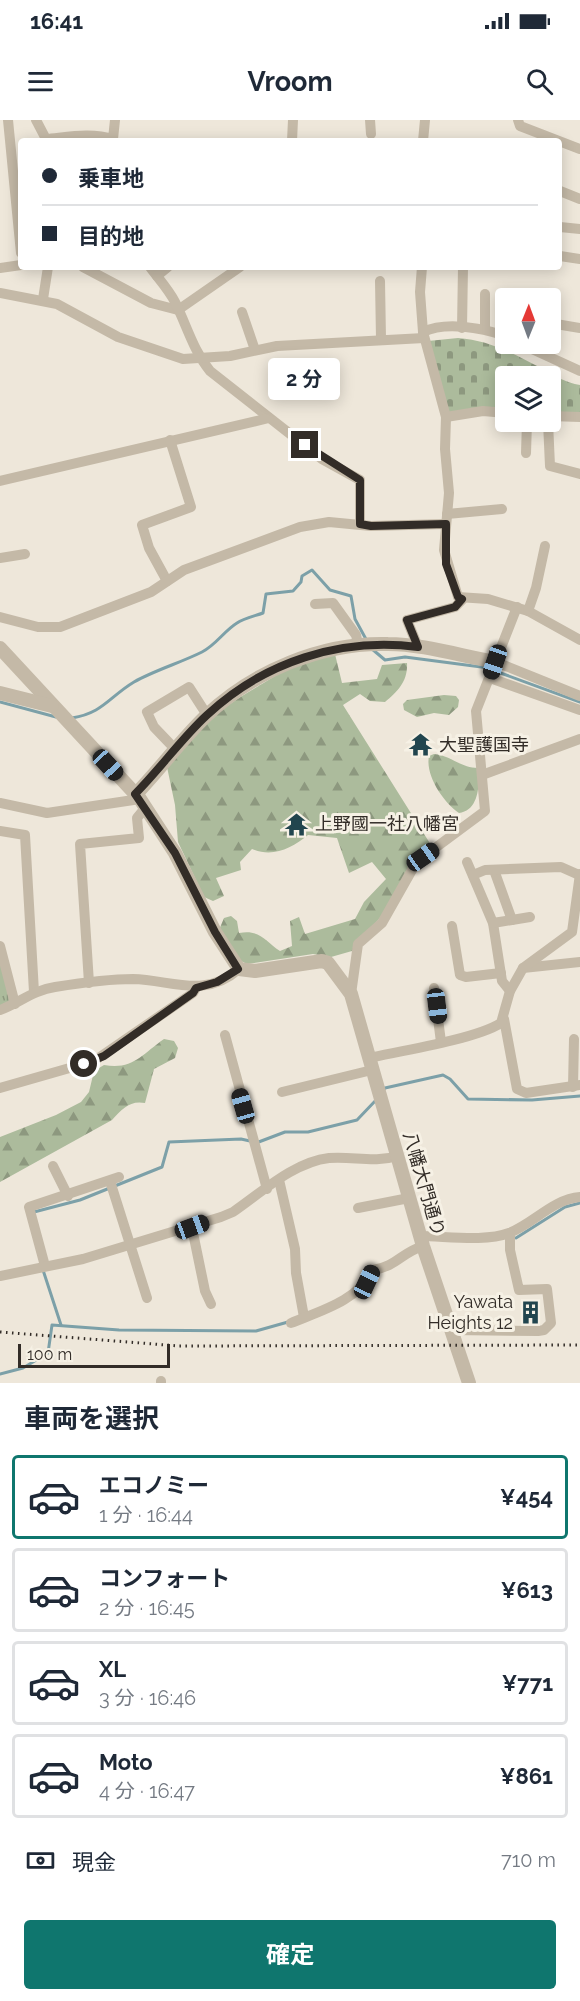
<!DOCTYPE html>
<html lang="ja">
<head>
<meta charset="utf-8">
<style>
  body { margin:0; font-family:Raleway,"Noto Sans JP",sans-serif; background:#f2f2f3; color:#1f2937; height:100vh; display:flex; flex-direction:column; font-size:22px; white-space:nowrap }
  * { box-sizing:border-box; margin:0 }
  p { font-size:20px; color:#747a83 }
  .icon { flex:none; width:33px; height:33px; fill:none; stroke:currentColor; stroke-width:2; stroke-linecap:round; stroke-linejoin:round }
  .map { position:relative; height:1263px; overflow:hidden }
  .sheet { display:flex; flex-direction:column; background:#fff; flex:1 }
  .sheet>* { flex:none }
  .top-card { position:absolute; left:18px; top:18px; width:544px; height:132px; border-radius:6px; box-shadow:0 3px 15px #0003; display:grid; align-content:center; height:132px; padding:0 24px; background:#fff }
  .needle { width:39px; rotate:1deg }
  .tools { position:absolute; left:495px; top:168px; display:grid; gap:12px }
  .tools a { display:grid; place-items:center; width:66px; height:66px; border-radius:6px; background:#fff; box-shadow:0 3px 15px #0003; font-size:30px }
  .scale { position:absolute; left:18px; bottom:15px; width:152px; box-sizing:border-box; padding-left:6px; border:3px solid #322c27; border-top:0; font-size:16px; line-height:21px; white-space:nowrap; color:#322c27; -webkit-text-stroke:4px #f6f1e5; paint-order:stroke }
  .end { position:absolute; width:27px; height:27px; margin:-14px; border:8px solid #322c27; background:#fff; box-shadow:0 0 0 3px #fff }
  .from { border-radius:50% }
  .bubble { position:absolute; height:42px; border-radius:6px; background:#fff; box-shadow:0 3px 15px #0003; font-size:20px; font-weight:700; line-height:42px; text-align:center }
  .car { position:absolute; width:18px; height:36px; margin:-18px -9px; border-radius:8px; box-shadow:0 0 4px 2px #0007; background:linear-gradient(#222 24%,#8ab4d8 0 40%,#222 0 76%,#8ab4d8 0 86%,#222 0) }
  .top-card b { display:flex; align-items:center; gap:21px; height:57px; font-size:22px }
  .top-card b+b { border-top:2px solid #e0e1e3 }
  .top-card i { width:15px; height:15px; background:#1f2937 }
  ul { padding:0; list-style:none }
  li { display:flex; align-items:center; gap:18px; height:84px; margin:0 12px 9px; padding:0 12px; border:3px solid #e0e1e3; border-radius:6px }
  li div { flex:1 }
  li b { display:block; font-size:22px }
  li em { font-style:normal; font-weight:700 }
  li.selected { border-color:#0f766e }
  li>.icon { width:54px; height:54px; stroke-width:1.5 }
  h2 { padding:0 24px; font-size:27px; line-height:72px }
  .pay { display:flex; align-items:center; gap:15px; height:66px; padding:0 24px; font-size:22px }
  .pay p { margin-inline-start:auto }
  .button { display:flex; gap:12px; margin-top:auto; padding:12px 24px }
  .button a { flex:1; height:69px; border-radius:6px; background:#0f766e; color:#fff; font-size:24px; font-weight:700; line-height:69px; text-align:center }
  .status { display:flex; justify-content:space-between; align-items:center; height:42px; padding:0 30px; background:#fff; direction:ltr }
  .status svg { height:16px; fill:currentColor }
  header { display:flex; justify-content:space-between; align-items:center; height:78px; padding:0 24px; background:#fff; font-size:27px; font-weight:700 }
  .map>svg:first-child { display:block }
</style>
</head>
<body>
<div class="status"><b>16:41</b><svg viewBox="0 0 49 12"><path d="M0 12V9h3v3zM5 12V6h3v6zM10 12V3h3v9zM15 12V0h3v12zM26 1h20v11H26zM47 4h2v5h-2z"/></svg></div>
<header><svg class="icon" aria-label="menu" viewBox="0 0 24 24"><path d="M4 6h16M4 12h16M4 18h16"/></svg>Vroom<svg class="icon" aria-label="search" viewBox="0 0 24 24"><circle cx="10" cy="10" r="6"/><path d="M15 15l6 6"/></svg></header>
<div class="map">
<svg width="580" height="1263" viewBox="0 0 580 1263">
  <defs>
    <pattern id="forest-firs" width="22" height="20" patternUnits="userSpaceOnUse" patternTransform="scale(1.5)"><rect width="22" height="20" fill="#acbb9c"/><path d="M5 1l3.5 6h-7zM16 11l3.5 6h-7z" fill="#8d987f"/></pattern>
    <pattern id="cemetery-stones" width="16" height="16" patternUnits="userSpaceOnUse" patternTransform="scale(1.5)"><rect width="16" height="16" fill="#acbb9c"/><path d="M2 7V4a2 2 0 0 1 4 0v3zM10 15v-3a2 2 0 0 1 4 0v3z" fill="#8d987f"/></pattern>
    <pattern id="park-tufts" width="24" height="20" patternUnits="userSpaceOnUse" patternTransform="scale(1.5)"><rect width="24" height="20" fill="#acbb9c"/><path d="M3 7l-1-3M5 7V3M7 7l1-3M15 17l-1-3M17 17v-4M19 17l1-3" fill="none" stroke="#8d987f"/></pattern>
  </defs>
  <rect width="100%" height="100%" fill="#eee7da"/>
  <!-- forest -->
  <g fill="url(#forest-firs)">
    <path d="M 335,534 L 342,563 L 377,559 L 382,545 L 407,543 C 408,561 398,571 385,582 L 370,581 L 360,574 L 343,585 L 431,725 C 406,743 399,770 382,795 C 373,808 359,816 352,831 L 331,837 L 313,834 L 247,844 L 241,841 L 219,810 L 224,798 L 231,796 L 237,801 L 239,813 C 260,809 265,821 280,831 L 292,826 L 290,801 L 299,797 L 305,814 L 355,799 L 364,782 L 386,759 L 372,742 L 349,753 L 337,718 L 308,715 C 292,728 273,738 252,729 L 240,742 L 241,750 L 216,758 L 224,776 L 213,781 L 204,777 L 178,722 L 175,685 L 167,647 L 209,598 L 242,576 L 290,547 Z"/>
    <polygon points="444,575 456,576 459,580 458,587 449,595 434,593 417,597 404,590 403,584 407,580"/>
    <path d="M 434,634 C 450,635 461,648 478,648 C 480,664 479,691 459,693 C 443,682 425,655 429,636 Z"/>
    <path d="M 164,919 L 174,921 L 178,928 L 175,938 L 154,949 L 145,983 C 130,980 122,989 112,1000 L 0,1062 L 0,1017 L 56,995 L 81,982 L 89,972 L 94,951 L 104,945 C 133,950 141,935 164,919 Z"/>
  </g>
  <!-- cemetery -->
  <path fill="url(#cemetery-stones)" d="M 458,218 C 489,220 514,234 541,248 C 553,255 566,263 580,265 L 580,295 L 551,294 L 550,256 L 506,256 L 505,291 L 448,293 L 428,221 Z"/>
  <!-- park -->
  <polygon fill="url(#park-tufts)" points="0,826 15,884 0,890"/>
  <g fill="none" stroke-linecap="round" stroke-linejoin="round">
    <!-- stream -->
    <g stroke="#7ca0a8" stroke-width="3">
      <polyline points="372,529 385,540 405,537 489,548"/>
      <polyline points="495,551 580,582"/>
      <polyline points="0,582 56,597"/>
      <path d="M 72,598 C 103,593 109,577 134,562 C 155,550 180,543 202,532 C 216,525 224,511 237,503 C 244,498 255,496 263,493 L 266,474 L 293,471 L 301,462 L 302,456 L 312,450 L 330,470 L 351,476 L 355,499 L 367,521"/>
      <polyline points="383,971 385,968 443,955 450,959 468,979 532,980 580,976"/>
      <polyline points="256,1023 285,1012 308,1012 357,1000 377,979"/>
      <polyline points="34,1092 80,1080 162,1047 169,1022 241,1019 250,1021"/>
      <polyline points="516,1118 565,1087 580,1083"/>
      <polyline points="43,1150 61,1205"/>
      <polyline points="0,1254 23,1248 48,1233 52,1205 119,1210 256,1211 288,1202"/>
    </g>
    <!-- minor -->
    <g stroke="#c4b9a7" stroke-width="10">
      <polyline points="8,0 21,133"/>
      <polyline points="36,0 47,21"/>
      <polyline points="370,0 371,14"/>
      <polyline points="518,0 520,6 580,29"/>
      <path d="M 46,19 C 68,17 91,12 113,19 L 115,0"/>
      <polyline points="292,21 293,0"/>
      <polyline points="423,21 425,0"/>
      <polyline points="560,71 580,79"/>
      <polyline points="560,107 580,109"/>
      <polyline points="560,136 580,139"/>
      <polyline points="83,147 151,183 178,190 240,147"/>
      <path d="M 150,147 C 158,158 169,170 175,182 C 187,206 193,230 210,251 L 322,339 L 360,360 L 360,404"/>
      <polyline points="422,147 420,172 423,212 446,297 445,329 449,373 444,430 458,477 488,479 528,491 580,520"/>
      <polyline points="0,148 21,145"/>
      <polyline points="157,156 168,147"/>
      <polyline points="380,161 381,219"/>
      <polyline points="0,173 57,184 118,217 183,239 230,236 277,226 424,218"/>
      <polyline points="485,174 485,209"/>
      <polyline points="43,179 48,147"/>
      <polyline points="242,192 255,230"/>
      <polyline points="550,203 580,208"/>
      <polyline points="462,208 463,147"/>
      <path d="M 423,212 C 446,201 481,208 506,216"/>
      <polyline points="521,224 580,251"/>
      <polyline points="550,296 580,297"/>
      <polyline points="446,297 483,291 506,293"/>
      <polyline points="548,302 550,346 580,354"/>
      <polyline points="526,333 527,302"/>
      <polyline points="0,361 269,298"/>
      <polyline points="447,394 502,389"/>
      <polyline points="0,438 25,434"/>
      <polyline points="167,461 149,428 142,405 191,387 170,320"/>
      <polyline points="315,484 333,483 356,515 358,524"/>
      <polyline points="528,491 536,468 545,426"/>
      <polyline points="0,497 38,507 60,507 151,472 184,450 300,407 329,402 371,406 446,404"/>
      <polyline points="418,527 407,500 455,487 463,479"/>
      <polyline points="496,542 580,576"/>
      <polyline points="490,558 580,590"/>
      <polyline points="176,630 154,607 147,592 189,567 207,595"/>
      <polyline points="482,655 580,619"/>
      <polyline points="0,683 47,693 140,679"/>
      <polyline points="0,711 25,715 34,872"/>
      <polyline points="467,742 493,803 502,861 510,871"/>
      <polyline points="494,750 512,800"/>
      <polyline points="473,755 485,750 561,747 579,755"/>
      <polyline points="493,803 530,797"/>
      <polyline points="452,806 460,855 466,857 501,853"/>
      <polyline points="0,826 15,884"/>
      <polyline points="523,848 580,842"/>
      <polyline points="89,863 80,724 139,718 137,698 146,687"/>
      <polyline points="434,868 441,922"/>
      <polyline points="351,874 358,824 382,803 412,750 423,737 485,691 476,591 517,487"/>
      <path d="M 0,890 C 19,883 34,870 55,867 C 80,863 107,859 133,859 C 172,860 205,879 239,849"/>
      <polyline points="504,899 517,969 526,973 580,965"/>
      <polyline points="225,915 267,1069"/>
      <path d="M 369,938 C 401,931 476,919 501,903 L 510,871 L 523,848 L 572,812 L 580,754"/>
      <polyline points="573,967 574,919"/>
      <polyline points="0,968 94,941 193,873 196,868"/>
      <polyline points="282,972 372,950"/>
      <polyline points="53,1046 68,1076"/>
      <polyline points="279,1060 295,1129 296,1153 304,1197"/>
      <polyline points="110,1061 147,1178"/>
      <polyline points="358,1088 409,1078"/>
      <polyline points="192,1108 205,1171 211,1184"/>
      <path d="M 420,1116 C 445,1116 486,1122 509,1113 C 533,1104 553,1079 580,1077"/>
      <polyline points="45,1146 29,1087 119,1057"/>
      <path d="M 0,1156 L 83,1139 L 221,1097 L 233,1092 C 262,1072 294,1042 329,1038 C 353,1036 374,1043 398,1036"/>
      <path d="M 291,1203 C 320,1191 358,1181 373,1150 C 397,1146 401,1133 423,1126"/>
      <polyline points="452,1210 538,1211 544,1210 551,1203 547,1169 519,1170 510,1130 510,1113"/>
      <polyline points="161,1261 161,1263"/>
    </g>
    <!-- tertiary -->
    <g stroke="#c4b9a7" stroke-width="14">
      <polyline points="0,528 140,679 175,733 215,812 239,849 255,851 322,841 328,843 351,874 423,1126 469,1263"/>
      <polyline points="0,573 52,586"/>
      <path d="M 136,674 C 160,649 181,620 206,596 C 254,551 322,522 388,524 C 423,524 461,536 496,542"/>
    </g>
    <!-- rail -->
    <polyline stroke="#322c27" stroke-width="3" stroke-dasharray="1.5 4.5" stroke-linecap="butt" points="0,1212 179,1226 580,1225"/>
  </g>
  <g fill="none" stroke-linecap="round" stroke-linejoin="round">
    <!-- route -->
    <path stroke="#322c27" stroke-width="8" d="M 84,944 L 104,936 L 193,873 L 196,868 L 217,862 L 238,849 L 215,812 L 175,733 L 135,674 C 160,649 181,619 207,595 C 264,542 340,517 418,527 L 407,500 L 455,487 L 462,479 L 458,477 L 446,444 L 446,404 L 371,406 L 360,404 L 360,360 L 305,325"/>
  </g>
  <!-- icons -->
  <defs>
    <symbol id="temple-bare" viewBox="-9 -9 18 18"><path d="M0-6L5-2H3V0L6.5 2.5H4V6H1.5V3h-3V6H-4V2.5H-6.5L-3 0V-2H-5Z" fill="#21454e" stroke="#f6f1e5" stroke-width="2.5" paint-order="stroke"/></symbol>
    <symbol id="building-bare" viewBox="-9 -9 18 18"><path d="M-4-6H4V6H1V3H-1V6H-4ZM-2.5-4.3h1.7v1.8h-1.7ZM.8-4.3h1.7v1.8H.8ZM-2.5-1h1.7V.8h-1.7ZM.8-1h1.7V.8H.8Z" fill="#21454e" stroke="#f6f1e5" stroke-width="2.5" paint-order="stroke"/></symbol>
  </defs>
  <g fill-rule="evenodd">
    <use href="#temple-bare" x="404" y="608" width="33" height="33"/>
    <use href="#temple-bare" x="280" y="688" width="33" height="33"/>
    <use href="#building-bare" x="514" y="1176" width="33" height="33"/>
  </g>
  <g text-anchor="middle" stroke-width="6" stroke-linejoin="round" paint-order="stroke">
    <!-- poi labels -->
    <g font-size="18" fill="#322c27" stroke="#f6f1e5" text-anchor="start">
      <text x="439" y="631">大聖護国寺</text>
      <text x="315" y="710">上野國一社八幡宮</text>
      <text x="513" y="1188" text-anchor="end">Yawata<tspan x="513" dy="21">Heights 12</tspan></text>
    </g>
    <!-- street labels -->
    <g font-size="18" fill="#322c27" stroke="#f6f1e5">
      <text transform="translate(424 1064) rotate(74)" y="6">八幡大門通り</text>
    </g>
  </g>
</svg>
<div class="tools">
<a><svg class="needle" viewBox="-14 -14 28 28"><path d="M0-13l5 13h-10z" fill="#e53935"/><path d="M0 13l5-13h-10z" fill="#747a83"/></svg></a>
<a><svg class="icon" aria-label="layers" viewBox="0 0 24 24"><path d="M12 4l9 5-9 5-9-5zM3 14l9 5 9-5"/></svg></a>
</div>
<div class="scale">100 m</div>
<i class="end from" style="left:84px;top:944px"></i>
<i class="end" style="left:305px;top:325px"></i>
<div class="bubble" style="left:268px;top:238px;width:72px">2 分</div>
<i class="car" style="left:495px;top:542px;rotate:199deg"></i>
<i class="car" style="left:108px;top:645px;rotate:137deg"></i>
<i class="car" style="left:423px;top:737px;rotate:55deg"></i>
<i class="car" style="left:437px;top:886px;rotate:173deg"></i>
<i class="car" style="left:243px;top:986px;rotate:344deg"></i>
<i class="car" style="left:192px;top:1107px;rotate:70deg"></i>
<i class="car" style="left:367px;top:1162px;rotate:25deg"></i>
<div class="top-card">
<b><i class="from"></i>乗車地</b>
<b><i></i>目的地</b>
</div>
</div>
<section class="sheet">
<h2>車両を選択</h2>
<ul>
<li class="selected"><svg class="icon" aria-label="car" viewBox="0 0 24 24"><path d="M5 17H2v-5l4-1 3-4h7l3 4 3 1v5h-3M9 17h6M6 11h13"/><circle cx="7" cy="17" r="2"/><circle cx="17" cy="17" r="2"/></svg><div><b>エコノミー</b><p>1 分 · 16:44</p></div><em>¥454</em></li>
<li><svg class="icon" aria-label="car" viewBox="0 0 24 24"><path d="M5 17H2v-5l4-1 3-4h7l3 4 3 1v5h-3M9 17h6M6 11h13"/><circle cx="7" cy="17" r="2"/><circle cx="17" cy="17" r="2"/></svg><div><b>コンフォート</b><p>2 分 · 16:45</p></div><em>¥613</em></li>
<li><svg class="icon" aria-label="car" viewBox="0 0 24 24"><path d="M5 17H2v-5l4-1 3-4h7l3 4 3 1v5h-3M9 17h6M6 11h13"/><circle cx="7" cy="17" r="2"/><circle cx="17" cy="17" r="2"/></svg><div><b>XL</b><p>3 分 · 16:46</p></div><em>¥771</em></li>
<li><svg class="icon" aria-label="car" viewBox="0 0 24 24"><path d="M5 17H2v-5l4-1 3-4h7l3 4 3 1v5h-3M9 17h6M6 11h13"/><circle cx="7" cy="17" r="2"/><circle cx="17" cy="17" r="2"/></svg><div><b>Moto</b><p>4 分 · 16:47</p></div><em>¥861</em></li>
</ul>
<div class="pay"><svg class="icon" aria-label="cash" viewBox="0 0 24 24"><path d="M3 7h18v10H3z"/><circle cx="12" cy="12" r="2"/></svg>現金<p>710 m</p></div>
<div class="button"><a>確定</a></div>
</section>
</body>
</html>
